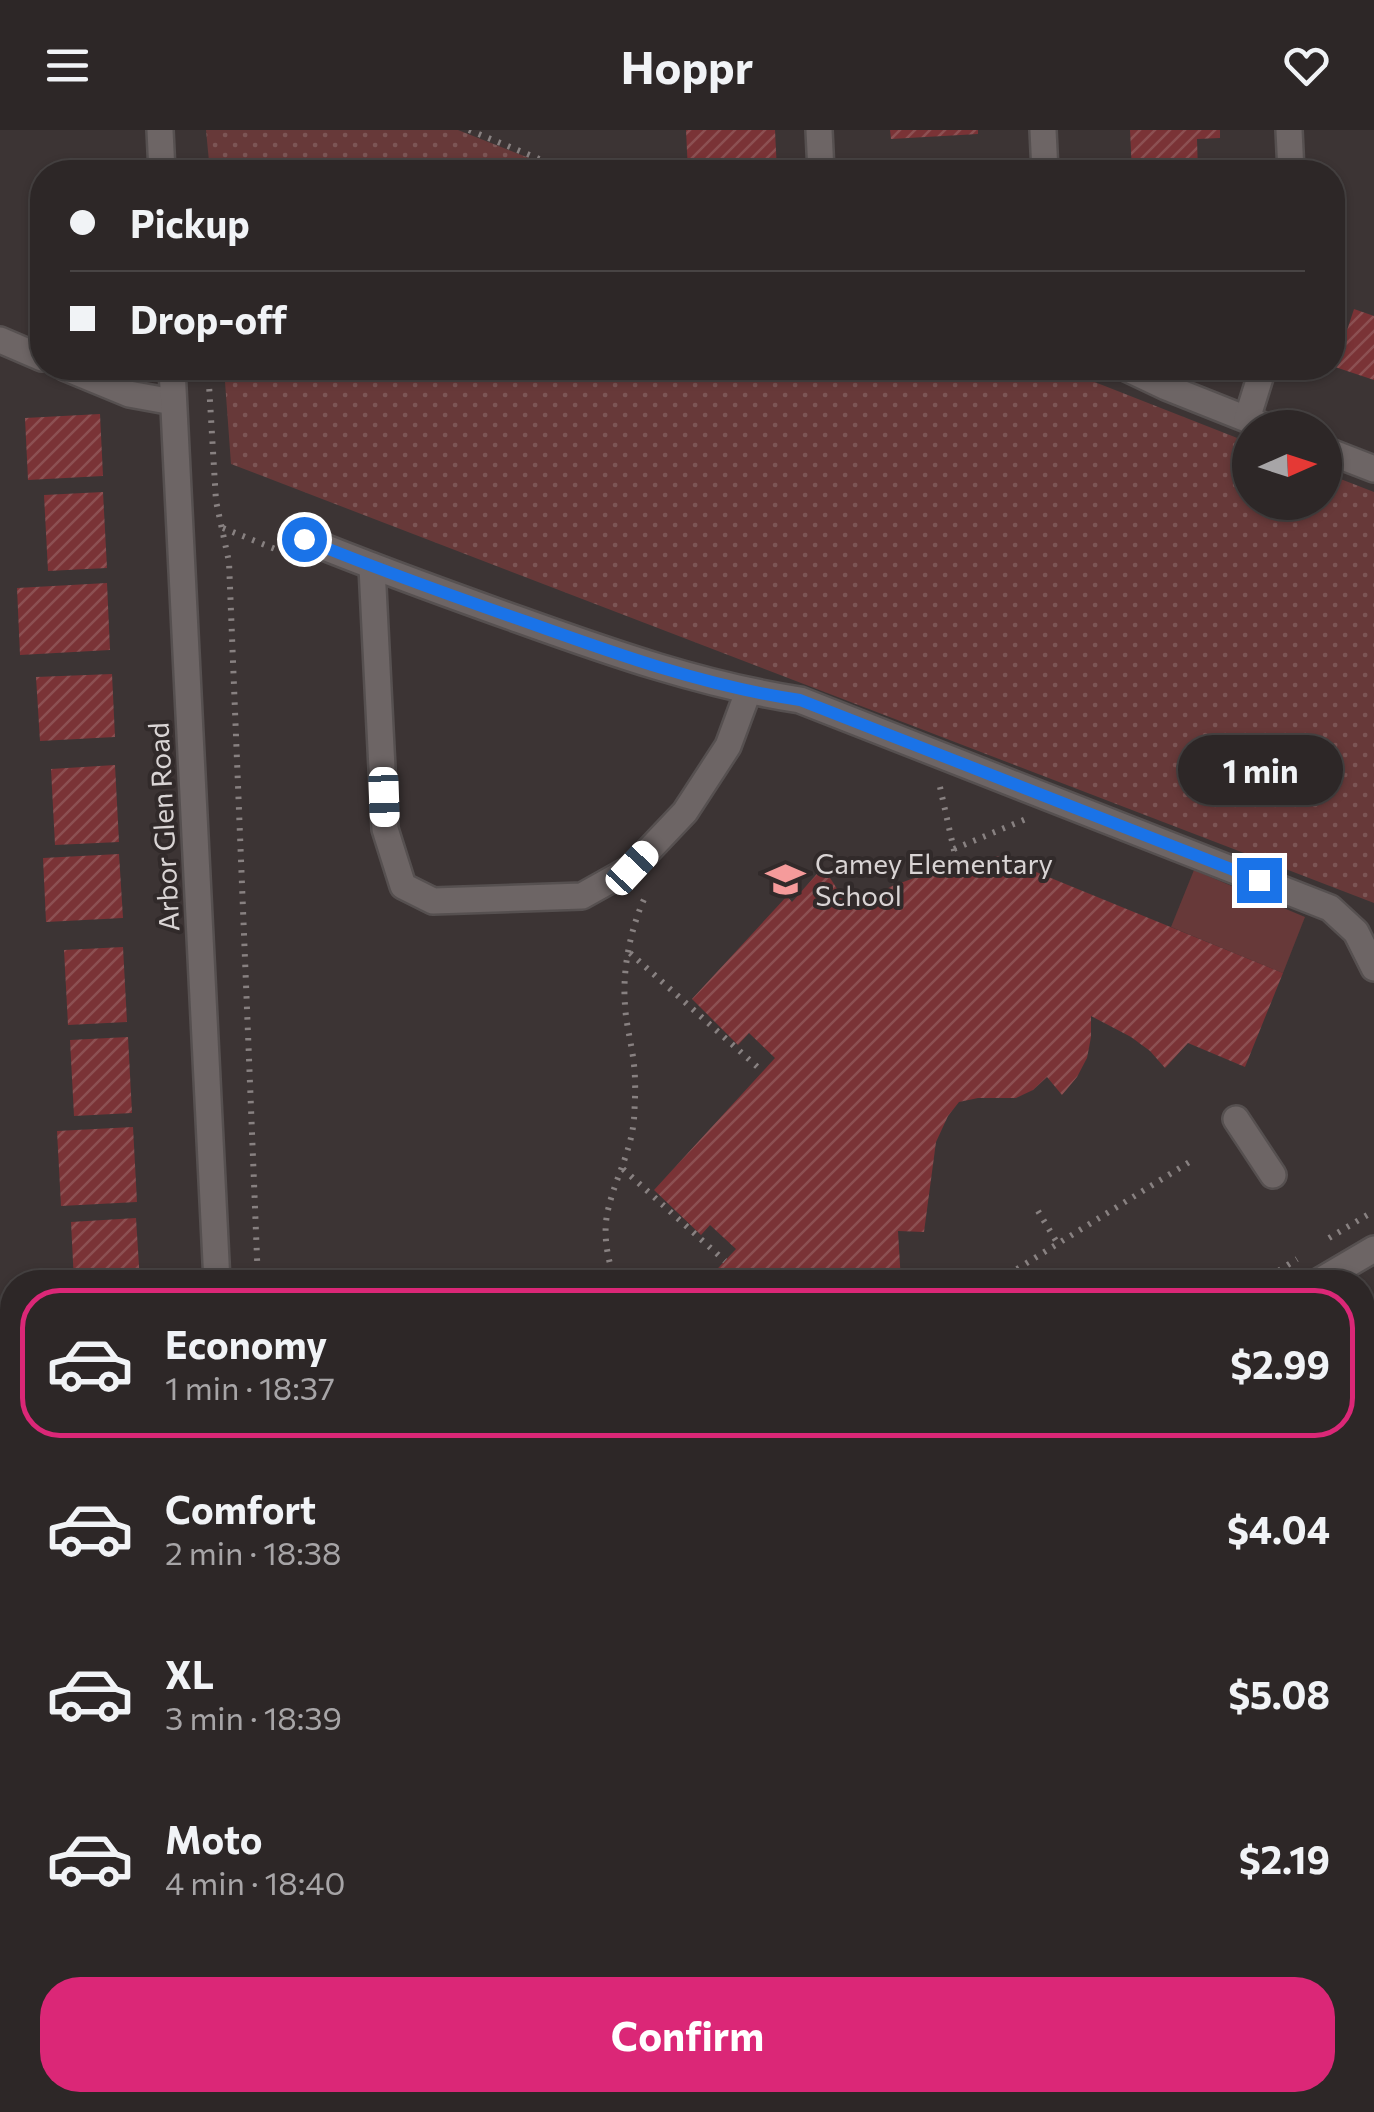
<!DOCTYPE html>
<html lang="en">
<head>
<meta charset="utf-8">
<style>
  body { margin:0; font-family:Commissioner,sans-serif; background:#352f2f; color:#f1f3f6; height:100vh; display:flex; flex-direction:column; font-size:38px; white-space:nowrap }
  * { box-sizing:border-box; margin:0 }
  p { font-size:32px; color:#a7a5a7 }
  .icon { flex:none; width:55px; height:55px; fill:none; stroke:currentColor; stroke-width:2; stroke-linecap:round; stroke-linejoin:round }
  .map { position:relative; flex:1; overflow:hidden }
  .drawer { position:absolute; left:0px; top:1140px; width:1375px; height:842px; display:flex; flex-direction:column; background:#2d2727; border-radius:40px 40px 0 0; box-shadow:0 2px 8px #0004,0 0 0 2px #484444 }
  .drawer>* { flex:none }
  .banner { position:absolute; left:30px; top:30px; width:1315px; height:220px; border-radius:40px; box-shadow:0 2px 8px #0004,0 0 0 2px #484444; display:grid; align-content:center; height:220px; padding:0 40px; background:#2d2727 }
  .needle { width:65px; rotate:87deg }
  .buttons { position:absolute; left:1232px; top:280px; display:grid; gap:20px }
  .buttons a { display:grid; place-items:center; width:110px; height:110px; border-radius:50%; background:#2d2727; box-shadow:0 2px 8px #0004,0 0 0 2px #484444; font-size:50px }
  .end { position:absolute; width:45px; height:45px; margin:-22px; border:12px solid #1a73e8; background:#fff; box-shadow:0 0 0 5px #fff }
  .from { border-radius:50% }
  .bubble { position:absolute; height:70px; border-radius:35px; background:#2d2727; box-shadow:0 2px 8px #0004,0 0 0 2px #484444; font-size:32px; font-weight:700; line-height:70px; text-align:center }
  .car { position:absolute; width:30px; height:60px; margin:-30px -15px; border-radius:12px; box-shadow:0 0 8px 2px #0007; background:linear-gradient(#fff 24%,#345 0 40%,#fff 0 76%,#345 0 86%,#fff 0) }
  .banner b { display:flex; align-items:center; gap:35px; height:95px; font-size:38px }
  .banner b+b { border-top:2px solid #484444 }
  .banner i { width:25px; height:25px; background:#f1f3f6 }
  ul { padding:18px 0 0; list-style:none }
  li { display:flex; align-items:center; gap:30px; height:150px; margin:0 20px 15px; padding:0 20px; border:5px solid transparent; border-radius:40px }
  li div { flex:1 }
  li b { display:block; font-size:38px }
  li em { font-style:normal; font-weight:700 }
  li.selected { border-color:#db2777 }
  li>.icon { width:90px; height:90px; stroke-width:1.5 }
  .primary-button { display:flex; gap:20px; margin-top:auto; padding:20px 40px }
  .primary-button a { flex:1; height:115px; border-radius:40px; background:#db2777; color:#fff; font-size:40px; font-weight:700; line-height:115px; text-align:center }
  header { display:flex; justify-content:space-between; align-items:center; height:130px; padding:0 40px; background:#2d2727; font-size:45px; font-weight:700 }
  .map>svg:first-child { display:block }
</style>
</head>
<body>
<header><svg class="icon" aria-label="menu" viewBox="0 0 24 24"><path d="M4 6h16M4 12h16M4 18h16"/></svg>Hoppr<svg class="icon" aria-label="heart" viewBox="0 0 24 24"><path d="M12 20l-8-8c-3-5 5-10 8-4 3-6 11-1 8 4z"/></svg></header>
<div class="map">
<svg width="1374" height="1982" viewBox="0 0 1374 1982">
  <defs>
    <pattern id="grass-dots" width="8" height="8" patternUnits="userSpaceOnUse" patternTransform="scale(2.5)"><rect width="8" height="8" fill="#673939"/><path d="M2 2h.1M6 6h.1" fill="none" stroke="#7c5555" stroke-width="1.8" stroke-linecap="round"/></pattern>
    <pattern id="park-crowns" width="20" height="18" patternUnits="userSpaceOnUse" patternTransform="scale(2.5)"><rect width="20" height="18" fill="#673939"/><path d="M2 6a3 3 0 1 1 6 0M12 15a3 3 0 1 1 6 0" fill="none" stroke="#7c5555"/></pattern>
    <pattern id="building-hatch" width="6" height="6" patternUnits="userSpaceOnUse" patternTransform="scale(2.5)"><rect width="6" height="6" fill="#7a3336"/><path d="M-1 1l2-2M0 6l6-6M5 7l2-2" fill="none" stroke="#8c5052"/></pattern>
  </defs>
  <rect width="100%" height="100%" fill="#3c3434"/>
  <!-- grass -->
  <g fill="url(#grass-dots)">
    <polygon points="206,0 458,0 565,42 210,42"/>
    <polygon points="224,238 1059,238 1250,313 1250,372 1325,372 1325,343 1374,362 1374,773 231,334"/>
  </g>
  <!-- park -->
  <polygon fill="url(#park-crowns)" points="0,1844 12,1889 12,1970 26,1970 27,1982 0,1982"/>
  <!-- garden -->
  <polygon fill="#673939" points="1194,740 1305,787 1283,843 1171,797"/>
  <!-- building -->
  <g fill="url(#building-hatch)">
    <polygon points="686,0 775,0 777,42 688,42"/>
    <polygon points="890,0 978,0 978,4 891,9"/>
    <polygon points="1130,0 1220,0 1220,8 1197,9 1198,42 1132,42"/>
    <polygon points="1354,179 1374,186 1374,250 1335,237"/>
    <polygon points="100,284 103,346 28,350 25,288"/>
    <polygon points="103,362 107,438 48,441 44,365"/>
    <polygon points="107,453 110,520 20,525 17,458"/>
    <polygon points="112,544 115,607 40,611 36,547"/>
    <polygon points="115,635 119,712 55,715 51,639"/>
    <polygon points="119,724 123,788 46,792 43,728"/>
    <polygon points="997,726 1283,843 1245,937 1188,913 1165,938 1150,921 1131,907 1091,886 1091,907 1087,928 1077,947 1062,965 1047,947 1033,960 1016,968 978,968 959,972 948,986 936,1012 924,1102 898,1101 901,1152 705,1152 736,1119 710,1095 701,1105 654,1060 775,928 749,903 738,915 692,869 787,766 792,772 823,737 850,779 892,756 939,739"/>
    <polygon points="123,817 127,892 68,895 64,820"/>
    <polygon points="128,907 132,983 74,986 70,910"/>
    <polygon points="133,997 137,1072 61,1076 57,1001"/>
    <polygon points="136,1088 140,1152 74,1152 71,1092"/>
    <polygon points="1374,1216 1374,1290 1362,1269 1362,1222"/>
    <polygon points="1374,1629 1374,1702 1362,1709 1362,1636"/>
    <polygon points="1374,1738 1374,1772 1362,1751 1362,1744"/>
    <polygon points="123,1970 199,1970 200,1982 124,1982"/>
    <polygon points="362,1970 454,1970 455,1982 362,1982"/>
    <polygon points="675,1970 739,1970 728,1982 688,1982"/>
    <polygon points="1006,1970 1082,1970 1090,1982 1000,1982 996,1976"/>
    <polygon points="1261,1970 1298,1970 1279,1982 1268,1982"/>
  </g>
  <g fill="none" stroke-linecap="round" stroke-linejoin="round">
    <defs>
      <g id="minor">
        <polyline points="160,0 162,42"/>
        <polyline points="819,0 821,42"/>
        <polyline points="1043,0 1045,42"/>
        <polyline points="1289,0 1291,42"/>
        <polyline points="0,210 42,228"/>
        <polyline points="66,238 129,264 173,272"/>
        <polyline points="172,238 217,1152"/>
        <polyline points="1126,238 1166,257 1269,298"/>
        <polyline points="1247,289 1263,238"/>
        <polyline points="1325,320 1374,339"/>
        <path d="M 304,409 C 375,438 447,464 520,490 C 612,523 703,555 800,570 L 1330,778 L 1356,802 L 1374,838"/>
        <polyline points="372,437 385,699 403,756 433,771 582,766 632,738 685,682 728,616 748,562"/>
        <polyline points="1236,989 1273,1045"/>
        <polyline points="1318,1152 1374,1119"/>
        <polyline points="1362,1395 1374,1387"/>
        <polyline points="1362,1459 1374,1477"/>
        <polyline points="0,1507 12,1789"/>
        <polyline points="1362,1863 1374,1881"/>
        <polyline points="44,1970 44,1982"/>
        <polyline points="273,1970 274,1982"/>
        <polyline points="514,1970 514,1982"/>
        <polyline points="917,1970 924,1982"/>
        <polyline points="1150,1970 1158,1982"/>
        <polyline points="864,1982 884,1970"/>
      </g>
    </defs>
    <!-- minor casing -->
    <use href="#minor" stroke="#565050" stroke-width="30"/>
    <!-- path -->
    <g stroke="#888181" stroke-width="6" stroke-dasharray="2.5 8" stroke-linecap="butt">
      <polyline points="469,0 571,42"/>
      <polyline points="208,238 216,371 229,432 258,1152"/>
      <polyline points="223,398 280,421"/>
      <polyline points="940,657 957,734"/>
      <polyline points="954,719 1026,689"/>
      <polyline points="630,823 762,941"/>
      <polyline points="623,1039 725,1131"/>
      <polyline points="1038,1081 1058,1114"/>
      <polyline points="1329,1108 1374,1081"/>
      <polyline points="1017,1139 1191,1031"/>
      <path d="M 616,1152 C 608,1132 603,1107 607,1085 C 613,1052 631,1024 634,989 C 635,971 636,953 634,935 C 632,915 626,895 625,875 C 622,839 631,795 647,763"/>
      <polyline points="1261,1152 1297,1129"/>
    </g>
    <!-- minor -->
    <use href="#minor" stroke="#6d6565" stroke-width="25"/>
  </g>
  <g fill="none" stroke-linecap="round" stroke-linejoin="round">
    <!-- route -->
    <path stroke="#1a73e8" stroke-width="12" d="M 304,409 C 377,439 452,466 527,492 C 616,524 705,556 800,570 L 1259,750"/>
  </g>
  <!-- icons -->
  <defs>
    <symbol id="school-bare" viewBox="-9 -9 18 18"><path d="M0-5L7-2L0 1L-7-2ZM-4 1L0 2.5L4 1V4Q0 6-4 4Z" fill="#f59b9b" stroke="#312a2a" stroke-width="2.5" paint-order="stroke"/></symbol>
  </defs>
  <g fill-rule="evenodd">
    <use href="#school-bare" x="758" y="722" width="55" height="55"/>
  </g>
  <g text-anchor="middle" stroke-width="8" stroke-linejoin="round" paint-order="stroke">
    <!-- street labels -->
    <g font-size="28" fill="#d9d4d4" stroke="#312a2a">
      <text transform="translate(164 697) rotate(-93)" y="10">Arbor Glen Road</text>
    </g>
    <!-- poi labels -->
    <g font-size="28" fill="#d9d4d4" stroke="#312a2a" text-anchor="start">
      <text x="815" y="744">Camey Elementary<tspan x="815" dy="32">School</tspan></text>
    </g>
  </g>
</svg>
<div class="buttons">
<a><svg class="needle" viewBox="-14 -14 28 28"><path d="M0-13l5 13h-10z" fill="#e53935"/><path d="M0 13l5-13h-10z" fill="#a7a5a7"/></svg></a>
</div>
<i class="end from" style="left:304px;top:409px"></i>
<i class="end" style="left:1259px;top:750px"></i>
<div class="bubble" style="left:1178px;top:605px;width:165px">1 min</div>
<i class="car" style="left:384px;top:667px;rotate:178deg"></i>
<i class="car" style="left:632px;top:738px;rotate:43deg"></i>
<div class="banner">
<b><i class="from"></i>Pickup</b>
<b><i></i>Drop-off</b>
</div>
<section class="drawer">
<ul>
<li class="selected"><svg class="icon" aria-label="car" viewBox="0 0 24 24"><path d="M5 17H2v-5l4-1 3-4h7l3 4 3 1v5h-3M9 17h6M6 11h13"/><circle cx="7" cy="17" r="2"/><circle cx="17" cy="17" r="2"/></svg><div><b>Economy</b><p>1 min · 18:37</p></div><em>$2.99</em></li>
<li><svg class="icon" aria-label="car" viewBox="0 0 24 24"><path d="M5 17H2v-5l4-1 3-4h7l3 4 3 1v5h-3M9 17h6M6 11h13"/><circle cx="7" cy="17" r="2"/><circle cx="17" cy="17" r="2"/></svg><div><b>Comfort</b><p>2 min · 18:38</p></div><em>$4.04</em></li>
<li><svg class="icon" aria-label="car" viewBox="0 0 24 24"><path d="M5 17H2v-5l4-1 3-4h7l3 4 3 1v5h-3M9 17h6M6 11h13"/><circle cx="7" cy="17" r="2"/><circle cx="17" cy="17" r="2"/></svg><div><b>XL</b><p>3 min · 18:39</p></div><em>$5.08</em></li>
<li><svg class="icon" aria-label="car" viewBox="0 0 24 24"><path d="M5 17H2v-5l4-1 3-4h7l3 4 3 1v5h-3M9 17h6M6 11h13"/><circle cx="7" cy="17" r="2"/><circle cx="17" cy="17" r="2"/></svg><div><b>Moto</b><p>4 min · 18:40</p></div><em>$2.19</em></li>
</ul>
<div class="primary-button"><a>Confirm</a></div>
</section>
</div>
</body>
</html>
